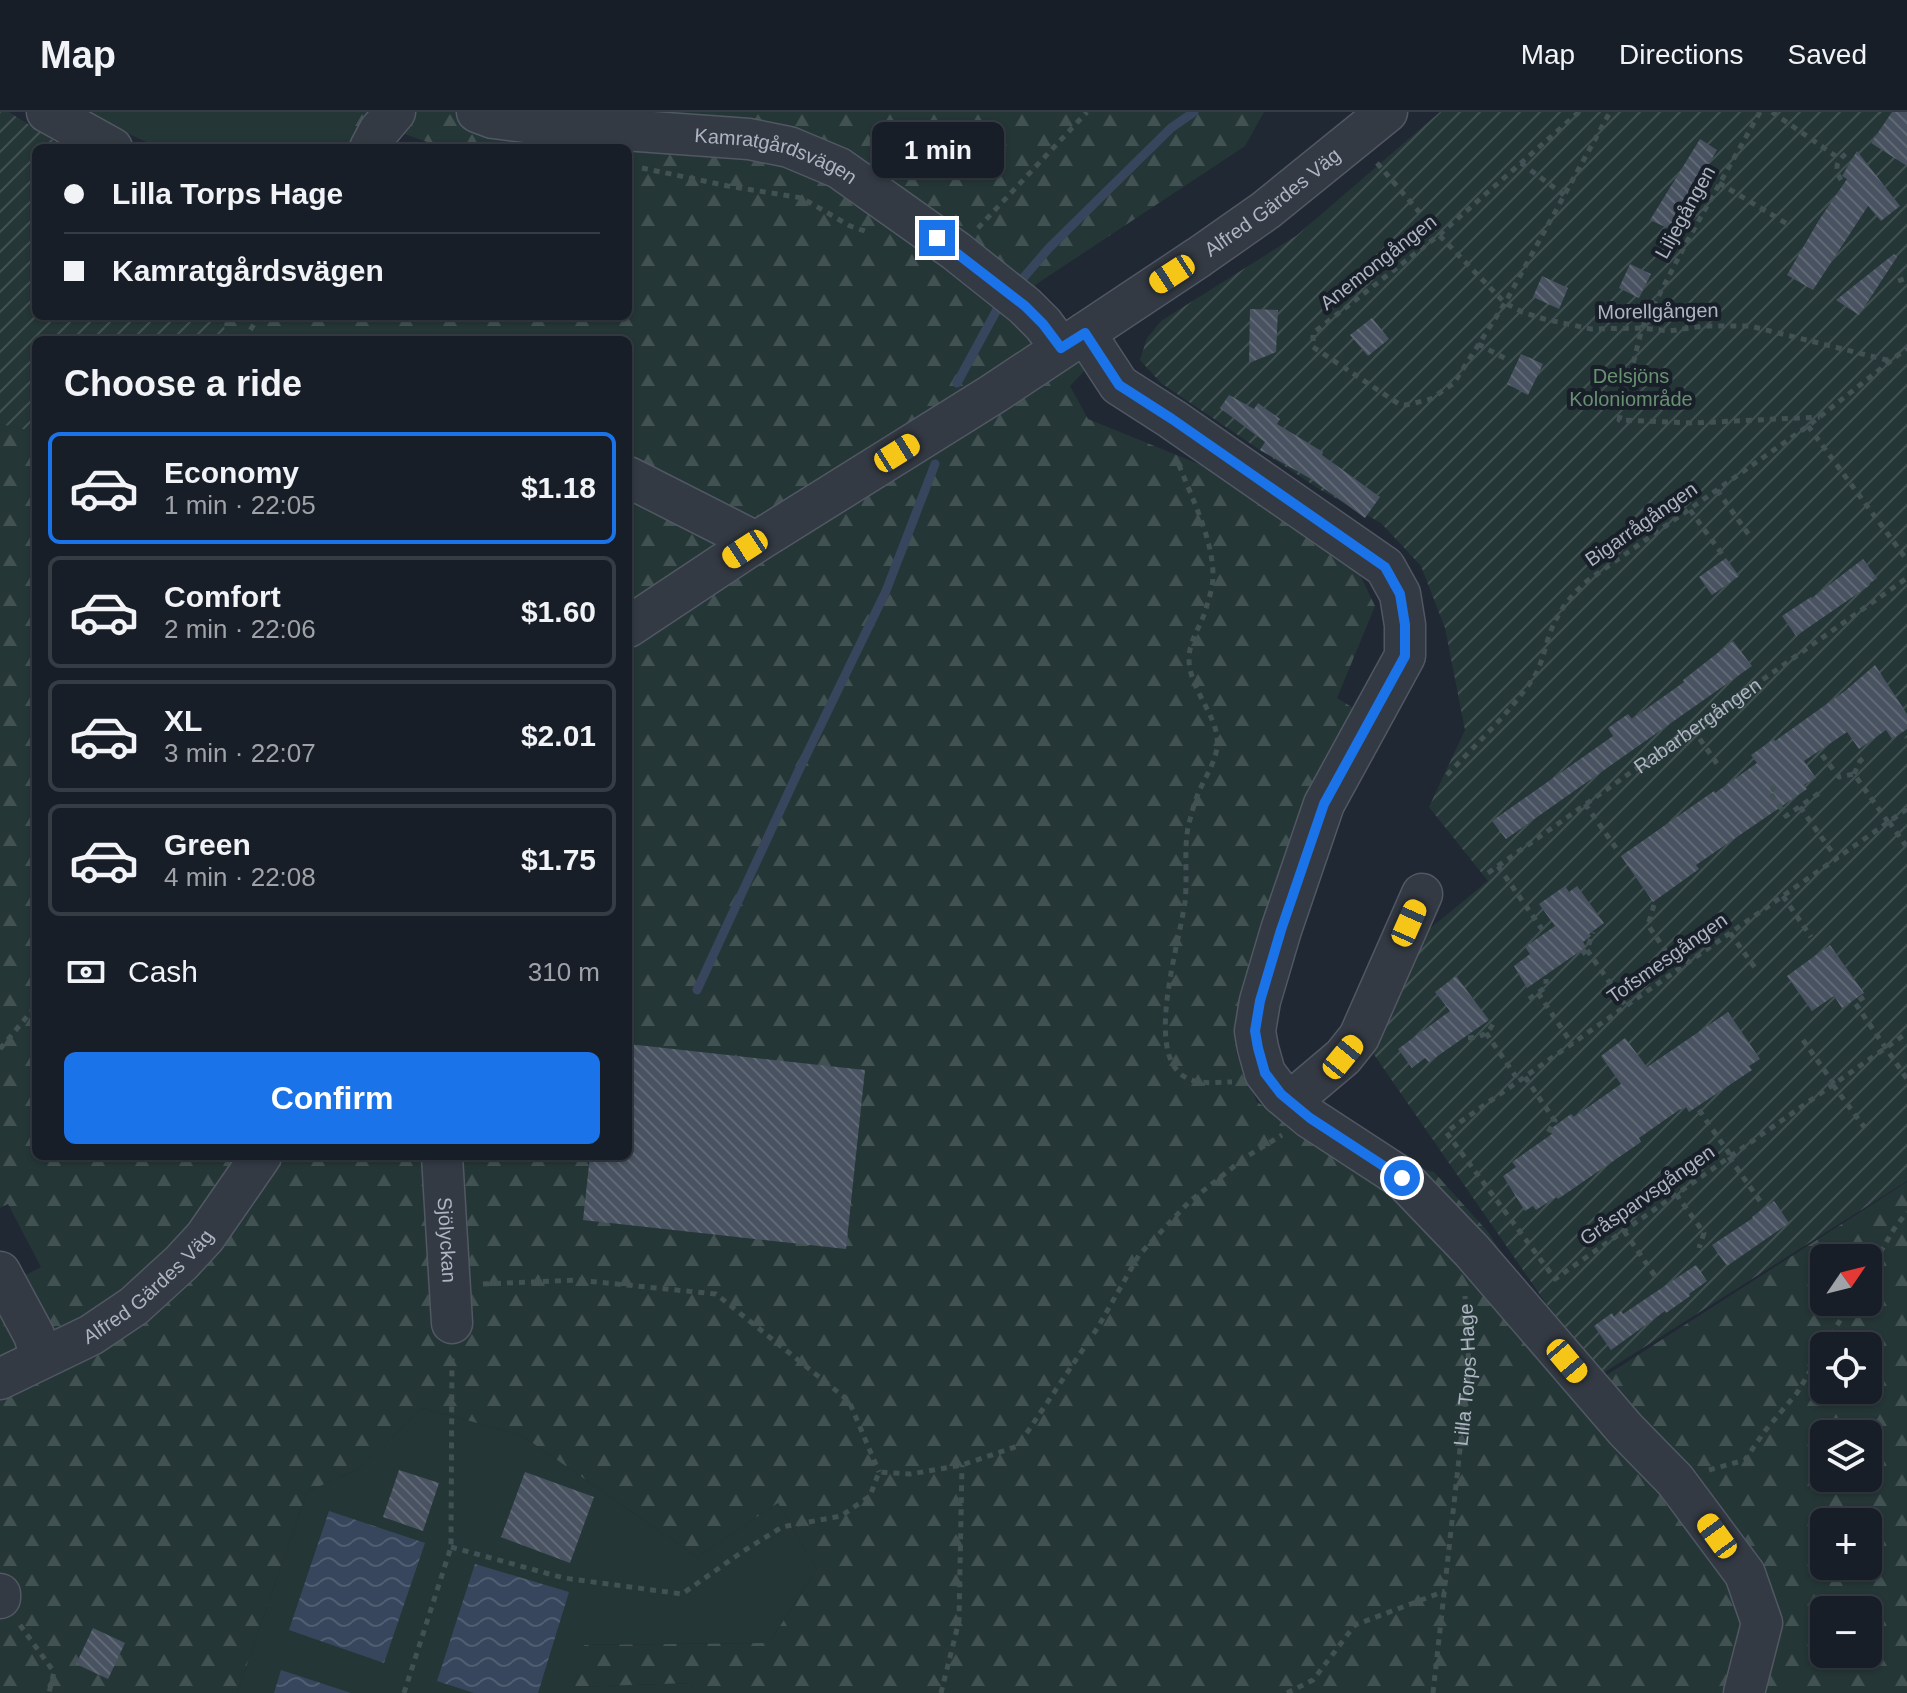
<!DOCTYPE html>
<html lang="en">
<head>
<meta charset="utf-8">
<style>
  body { margin:0; font-family:Arial,sans-serif; background:#21272f; color:#f1f3f6; height:100vh; display:flex; flex-direction:column; font-size:30px; white-space:nowrap }
  * { box-sizing:border-box; margin:0 }
  p { font-size:26px; color:#9fa2a7 }
  .icon { flex:none; width:44px; height:44px; fill:none; stroke:currentColor; stroke-width:2; stroke-linecap:round; stroke-linejoin:round }
  .map { position:relative; flex:1; overflow:hidden }
  .panel { position:absolute; left:32px; top:224px; width:600px; height:824px; display:flex; flex-direction:column; background:#181e27; border-radius:12px; box-shadow:0 2px 6px #0004,0 0 0 2px #363c44 }
  .panel>* { flex:none }
  .banner { position:absolute; left:32px; top:32px; width:600px; height:176px; border-radius:12px; box-shadow:0 2px 6px #0004,0 0 0 2px #363c44; display:grid; align-content:center; height:176px; padding:0 32px; background:#181e27 }
  .needle { width:52px; rotate:55deg }
  .controls { position:absolute; left:1810px; top:1132px; display:grid; gap:16px }
  .controls a { display:grid; place-items:center; width:72px; height:72px; border-radius:12px; background:#181e27; box-shadow:0 2px 6px #0004,0 0 0 2px #363c44; font-size:40px }
  .end { position:absolute; width:36px; height:36px; margin:-18px; border:10px solid #1a73e8; background:#fff; box-shadow:0 0 0 4px #fff }
  .from { border-radius:50% }
  .bubble { position:absolute; height:56px; border-radius:12px; background:#181e27; box-shadow:0 2px 6px #0004,0 0 0 2px #363c44; font-size:26px; font-weight:700; line-height:56px; text-align:center }
  .car { position:absolute; width:24px; height:48px; margin:-24px -12px; border-radius:10px; box-shadow:0 0 6px 2px #0007; background:linear-gradient(#f5c518 24%,#345 0 40%,#f5c518 0 76%,#345 0 86%,#f5c518 0) }
  .banner b { display:flex; align-items:center; gap:28px; height:76px; font-size:30px }
  .banner b+b { border-top:2px solid #363c44 }
  .banner i { width:20px; height:20px; background:#f1f3f6 }
  ul { padding:0; list-style:none }
  li { display:flex; align-items:center; gap:24px; height:112px; margin:0 16px 12px; padding:0 16px; border:4px solid #363c44; border-radius:12px }
  li div { flex:1 }
  li b { display:block; font-size:30px }
  li em { font-style:normal; font-weight:700 }
  li.selected { border-color:#1a73e8 }
  li>.icon { width:72px; height:72px; stroke-width:1.5 }
  h2 { padding:0 32px; font-size:36px; line-height:96px }
  .pay { display:flex; align-items:center; gap:20px; height:88px; padding:0 32px; font-size:30px }
  .pay p { margin-inline-start:auto }
  .cta { display:flex; gap:16px; margin-top:auto; padding:16px 32px }
  .cta a { flex:1; height:92px; border-radius:12px; background:#1a73e8; color:#fff; font-size:32px; font-weight:700; line-height:92px; text-align:center }
  header { display:flex; align-items:center; gap:48px; box-sizing:border-box; height:112px; padding:0 40px; background:#181e27; border-bottom:2px solid #363c44 }
  header strong { font-size:38px }
  nav { display:flex; gap:44px; margin-inline-start:auto; font-size:28px }
  .map>svg:first-child { display:block }
</style>
</head>
<body>
<header>
<strong>Map</strong>
<nav><a>Map</a><a>Directions</a><a>Saved</a></nav>
</header>
<div class="map">
<svg width="1907" height="1581" viewBox="0 0 1907 1581">
  <defs>
    <pattern id="forest-firs" width="22" height="20" patternUnits="userSpaceOnUse" patternTransform="scale(2)"><rect width="22" height="20" fill="#253637"/><path d="M5 1l3.5 6h-7zM16 11l3.5 6h-7z" fill="#425152"/></pattern>
    <pattern id="garden-furrows" width="10" height="10" patternUnits="userSpaceOnUse" patternTransform="scale(2)"><rect width="10" height="10" fill="#253637"/><path d="M-1 1l2-2M0 10L10 0M9 11l2-2" fill="none" stroke="#425152"/></pattern>
    <pattern id="water-waves" width="16" height="10" patternUnits="userSpaceOnUse" patternTransform="scale(2)"><rect width="16" height="10" fill="#37465c"/><path d="M0 5q4-4 8 0t8 0" fill="none" stroke="#515e72"/></pattern>
    <pattern id="building-back-hatch" width="6" height="6" patternUnits="userSpaceOnUse" patternTransform="scale(2)"><rect width="6" height="6" fill="#495260"/><path d="M-1 5l2 2M0 0l6 6M5-1l2 2" fill="none" stroke="#616975"/></pattern>
  </defs>
  <rect width="100%" height="100%" fill="#202834"/>
  <!-- grass -->
  <g fill="#253637">
    <polygon points="83,0 363,0 341,36 159,36"/>
    <polygon points="422,1296 521,1323 697,1445 778,1391 817,1457 769,1531 585,1533 574,1575 691,1571 692,1581 237,1581 307,1380 360,1356"/>
  </g>
  <!-- forest -->
  <path fill="url(#forest-firs)" fill-rule="evenodd" d="M 363,0 L 1264,0 L 1245,34 L 1035,173 L 1086,257 L 1070,274 L 1088,307 L 1216,359 L 1356,455 L 1375,494 L 1337,586 L 1363,602 L 1242,890 L 1236,941 L 1257,990 L 1332,1037 L 1434,1060 L 1488,1120 L 1538,1199 L 1596,1270 L 1907,1070 L 1907,1581 L 692,1581 L 691,1571 L 574,1575 L 584,1533 L 769,1531 L 817,1457 L 778,1391 L 697,1445 L 521,1323 L 422,1296 L 360,1356 L 307,1380 L 237,1581 L 0,1581 L 0,1177 L 41,1155 L 8,1092 L 0,1096 L 0,312 L 36,320 L 36,1044 L 628,1044 L 628,228 L 219,228 L 225,220 L 223,204 L 628,204 L 628,36 L 444,36 L 402,21 L 396,36 L 341,36 ZM 1824,1146 L 1868,1146 L 1868,1190 L 1824,1190 ZM 1824,1234 L 1868,1234 L 1868,1278 L 1824,1278 ZM 1824,1322 L 1868,1322 L 1868,1366 L 1824,1366 ZM 1824,1410 L 1868,1410 L 1868,1454 L 1824,1454 ZM 1824,1498 L 1868,1498 L 1868,1542 L 1824,1542 Z"/>
  <!-- garden -->
  <g fill="url(#garden-furrows)">
    <polygon points="0,0 9,0 65,36 36,36 36,204 223,204 225,220 219,228 36,228 36,320 0,312"/>
    <polygon points="1440,0 1907,0 1907,1069 1597,1265 1366,931 1406,836 1488,769 1429,695 1465,618 1445,516 1421,454 1381,411 1319,377 1251,332 1161,271 1140,248 1147,226 1161,209 1296,124"/>
  </g>
  <!-- water -->
  <g fill="url(#water-waves)">
    <polygon points="329,1399 425,1431 384,1551 289,1518"/>
    <polygon points="475,1452 569,1480 538,1581 474,1581 437,1569"/>
    <polygon points="281,1558 351,1581 274,1581"/>
  </g>
  <g fill="none" stroke-linecap="round" stroke-linejoin="round">
    <!-- stream -->
    <g stroke="#37465c" stroke-width="9">
      <polyline points="1018,172 1049,136 1171,16 1194,0"/>
      <polyline points="957,271 1000,192"/>
      <polyline points="697,878 798,660 886,479 935,352"/>
    </g>
  </g>
  <!-- building -->
  <g fill="url(#building-back-hatch)">
    <polygon points="1892,0 1907,0 1907,54 1871,31"/>
    <polygon points="1700,27 1717,38 1681,99 1672,118 1650,108"/>
    <polygon points="1857,39 1900,94 1881,109 1868,94 1813,178 1787,163 1819,108 1847,67 1842,64"/>
    <polygon points="1894,142 1897,145 1859,203 1836,188"/>
    <polygon points="1630,152 1651,162 1639,186 1619,176"/>
    <polygon points="1542,164 1568,176 1559,197 1533,185"/>
    <polygon points="1250,197 1278,198 1276,240 1249,251"/>
    <polygon points="1372,206 1389,227 1368,244 1350,223"/>
    <polygon points="1521,242 1543,252 1528,283 1507,272"/>
    <polygon points="1229,283 1254,297 1258,291 1280,307 1277,312 1323,340 1322,343 1380,385 1365,406 1311,367 1260,338 1265,330 1220,296"/>
    <polygon points="1726,446 1739,464 1712,483 1699,465"/>
    <polygon points="1863,447 1877,466 1869,472 1870,473 1796,524 1782,504 1811,485 1812,486"/>
    <polygon points="1733,529 1752,554 1506,727 1492,709 1613,624 1608,616 1628,602 1632,607 1684,570 1683,568"/>
    <polygon points="1875,553 1907,602 1907,617 1892,627 1886,618 1859,637 1847,620 1804,649 1816,666 1804,673 1807,677 1696,753 1699,757 1653,790 1621,744 1714,679 1715,681 1757,651 1751,643 1774,627 1775,629 1845,579"/>
    <polygon points="1565,774 1569,780 1577,774 1604,811 1589,822 1591,824 1583,830 1586,835 1527,876 1514,854 1530,842 1525,835 1555,814 1539,792"/>
    <polygon points="1830,833 1864,881 1842,896 1834,884 1812,899 1787,864"/>
    <polygon points="1456,864 1489,908 1429,950 1425,946 1412,956 1398,937 1450,899 1435,880"/>
    <polygon points="1728,900 1760,947 1749,954 1752,958 1689,1000 1686,995 1679,998 1639,1026 1641,1030 1558,1087 1556,1085 1536,1098 1533,1094 1525,1099 1503,1064 1516,1055 1512,1050 1552,1022 1549,1018 1571,1002 1574,1005 1621,972 1601,944 1625,926 1647,955"/>
    <polygon points="628,932 865,958 846,1137 583,1108 590,1044 628,1044"/>
    <polygon points="1774,1089 1789,1111 1727,1154 1712,1133 1753,1106 1752,1105"/>
    <polygon points="1696,1153 1707,1169 1689,1182 1690,1184 1666,1201 1665,1199 1611,1238 1594,1214 1612,1201 1614,1205 1621,1199 1623,1202"/>
    <polygon points="399,1358 439,1371 423,1419 383,1405"/>
    <polygon points="525,1360 594,1385 570,1451 501,1425"/>
    <polygon points="93,1516 125,1531 108,1567 76,1552"/>
  </g>
  <g fill="none" stroke-linecap="round" stroke-linejoin="round">
    <defs>
      <g id="minor">
        <polyline points="47,0 112,36"/>
        <path id="s3" d="M 477,0 L 493,6 L 542,12 L 749,27 L 789,35 L 839,56 L 956,139 L 1025,194 L 1043,212 L 1061,236"/>
        <polyline points="370,36 379,19 395,0"/>
        <polyline points="1085,221 1119,273 1172,307 1385,455 1400,482 1405,513 1405,544 1324,692 1281,818 1260,889 1255,919 1258,936 1265,961 1281,982 1310,1006 1402,1066 1472,1139 1626,1318 1675,1368 1745,1462 1762,1511 1744,1581"/>
        <polyline points="628,365 756,430"/>
        <path id="s4" d="M 628,515 L 756,430 L 993,282 L 1199,145 L 1266,98 L 1387,0"/>
        <polyline points="1291,989 1343,945 1359,925 1422,782"/>
        <path id="s5" d="M 442,1044 L 452,1211"/>
        <polyline points="0,1160 34,1223 41,1246"/>
        <path id="s6" d="M 0,1267 L 91,1223 L 134,1194 L 181,1151 L 205,1125 L 261,1044"/>
        <polyline points="0,1482 0,1486"/>
      </g>
    </defs>
    <!-- minor casing -->
    <use href="#minor" stroke="#515863" stroke-width="43"/>
    <!-- path -->
    <g stroke="#425254" stroke-width="5" stroke-dasharray="6 6" stroke-linecap="butt">
      <polyline points="1579,0 1439,123 1313,221 1313,235 1399,292 1406,293 1431,287 1454,271 1505,191 1610,0"/>
      <polyline points="1760,0 1685,133 1642,216 1619,308 1693,311 1820,305"/>
      <polyline points="1772,0 1840,47"/>
      <polyline points="1880,0 1881,1"/>
      <polyline points="1377,51 1439,123 1505,191 1522,200 1544,207 1591,217 1642,216 1669,219 1704,214 1750,214 1891,249"/>
      <polyline points="1521,51 1564,83"/>
      <polyline points="642,56 728,74 802,86 850,114 868,120"/>
      <path d="M 1841,68 C 1833,54 1837,49 1849,39"/>
      <polyline points="1719,71 1789,113"/>
      <polyline points="978,116 1087,0"/>
      <polyline points="1898,169 1907,166"/>
      <polyline points="244,228 259,204"/>
      <polyline points="1478,232 1510,249"/>
      <polyline points="1808,314 1907,448"/>
      <path d="M 1179,353 C 1192,386 1213,428 1213,463 C 1213,473 1210,484 1207,493 C 1203,511 1190,526 1189,545 C 1188,574 1214,599 1217,625 C 1220,645 1205,664 1198,682 C 1194,691 1192,701 1189,711 C 1183,736 1188,764 1185,790 C 1179,831 1150,924 1176,957 C 1190,975 1213,970 1232,970"/>
      <polyline points="1717,378 1749,423"/>
      <polyline points="1690,398 1722,442"/>
      <polyline points="1693,617 1720,656"/>
      <polyline points="1906,624 1907,625"/>
      <polyline points="1822,643 1839,665 1854,662 1888,710"/>
      <polyline points="1854,662 1860,649 1866,644"/>
      <path d="M 1447,663 C 1476,632 1510,601 1534,565 C 1542,552 1544,538 1549,524 C 1557,501 1569,485 1587,469 L 1808,314 L 1907,236"/>
      <polyline points="1776,675 1769,679 1786,704 1822,679"/>
      <polyline points="1585,692 1616,736"/>
      <polyline points="1800,695 1837,747"/>
      <polyline points="1907,697 1446,1020 1555,1167 1907,921"/>
      <polyline points="1889,710 1907,735"/>
      <polyline points="1498,754 1546,823"/>
      <path id="s1" d="M 1488,761 L 1907,466"/>
      <polyline points="1783,784 1811,825"/>
      <polyline points="1654,793 1648,813 1678,857"/>
      <polyline points="1730,821 1758,860"/>
      <polyline points="1587,838 1626,894"/>
      <polyline points="1582,842 1587,838 1593,820"/>
      <polyline points="1538,881 1572,932"/>
      <polyline points="1864,885 1855,891 1907,967"/>
      <polyline points="1529,887 1546,875 1546,867"/>
      <polyline points="1486,921 1519,969"/>
      <path d="M 1468,926 C 1482,926 1489,921 1495,908"/>
      <polyline points="1803,928 1834,972"/>
      <polyline points="0,937 35,895 36,891"/>
      <polyline points="1525,965 1555,1009 1545,1025"/>
      <polyline points="1833,973 1865,1016"/>
      <polyline points="1699,998 1731,1044"/>
      <polyline points="1729,1045 1760,1089"/>
      <polyline points="1676,1082 1704,1121 1699,1136"/>
      <polyline points="1624,1119 1655,1164"/>
      <polyline points="1868,1161 1894,1117 1907,1100"/>
      <polyline points="483,1172 577,1168 716,1182 849,1289 879,1360"/>
      <polyline points="1825,1234 1851,1190"/>
      <polyline points="1709,1358 1745,1348 1764,1320 1797,1281 1824,1236"/>
      <polyline points="451,1435 564,1466 682,1482 742,1440 782,1415 841,1404 870,1384 879,1360 911,1362 962,1353 1018,1334 1098,1215 1139,1143 1189,1090 1246,1045 1282,1023"/>
      <polyline points="20,1513 54,1560 49,1581"/>
      <polyline points="404,1581 451,1435 452,1241"/>
      <polyline points="941,1581 959,1509 962,1353"/>
      <polyline points="1287,1581 1313,1568 1355,1513 1445,1479"/>
      <path id="s2" d="M 1433,1581 L 1469,1256 L 1465,1184"/>
    </g>
    <!-- minor -->
    <use href="#minor" stroke="#343a44" stroke-width="40"/>
  </g>
  <g fill="none" stroke-linecap="round" stroke-linejoin="round">
    <!-- route -->
    <polyline stroke="#1a73e8" stroke-width="10" points="937,126 1025,194 1043,212 1061,236 1085,221 1119,273 1172,307 1385,455 1400,482 1405,513 1405,544 1324,692 1281,818 1260,889 1255,919 1258,936 1265,961 1281,982 1310,1006 1402,1066"/>
  </g>
  <g text-anchor="middle" stroke-width="8" stroke-linejoin="round" paint-order="stroke">
    <!-- street labels -->
    <g font-size="20" fill="#aeb5c2" stroke="#191f29">
      <text dy="7" stroke="none"><textPath href="#s3" startOffset="304">Kamratgårdsvägen</textPath></text>
      <text dy="7" stroke="none"><textPath href="#s4" startOffset="772">Alfred Gärdes Väg</textPath></text>
      <text transform="translate(1685 100) rotate(-61)" y="7">Liljegången</text>
      <text transform="translate(1378 150) rotate(-38)" y="7">Anemongången</text>
      <text transform="translate(1658 199) rotate(-1)" y="7">Morellgången</text>
      <text transform="translate(1641 412) rotate(-35)" y="7">Bigarrågången</text>
      <text dy="7" stroke="none"><textPath href="#s1" startOffset="256">Rabarbergången</textPath></text>
      <text transform="translate(1667 846) rotate(-35)" y="7">Tofsmesgången</text>
      <text transform="translate(1647 1083) rotate(-35)" y="7">Gråsparvsgången</text>
      <text dy="7" stroke="none"><textPath href="#s5" startOffset="84">Sjölyckan</textPath></text>
      <text dy="7" stroke="none"><textPath href="#s6" startOffset="176">Alfred Gärdes Väg</textPath></text>
      <text dy="7" stroke="none"><textPath href="#s2" startOffset="320">Lilla Torps Hage</textPath></text>
    </g>
    <!-- park labels -->
    <g font-size="20" fill="#679071" stroke="#191f29">
      <text x="1631" y="271">Delsjöns<tspan x="1631" dy="23">Koloniområde</tspan></text>
    </g>
  </g>
</svg>
<div class="controls">
<a><svg class="needle" viewBox="-14 -14 28 28"><path d="M0-13l5 13h-10z" fill="#e53935"/><path d="M0 13l5-13h-10z" fill="#9fa2a7"/></svg></a>
<a><svg class="icon" aria-label="locate" viewBox="0 0 24 24"><circle cx="12" cy="12" r="6"/><path d="M12 2v4M12 18v4M2 12h4M18 12h4"/></svg></a>
<a><svg class="icon" aria-label="layers" viewBox="0 0 24 24"><path d="M12 4l9 5-9 5-9-5zM3 14l9 5 9-5"/></svg></a>
<a>+</a>
<a>−</a>
</div>
<i class="end from" style="left:1402px;top:1066px"></i>
<i class="end" style="left:937px;top:126px"></i>
<div class="bubble" style="left:872px;top:10px;width:132px">1 min</div>
<i class="car" style="left:1172px;top:162px;rotate:237deg"></i>
<i class="car" style="left:897px;top:341px;rotate:58deg"></i>
<i class="car" style="left:745px;top:437px;rotate:237deg"></i>
<i class="car" style="left:1409px;top:811px;rotate:24deg"></i>
<i class="car" style="left:1343px;top:945px;rotate:39deg"></i>
<i class="car" style="left:1567px;top:1249px;rotate:140deg"></i>
<i class="car" style="left:1717px;top:1424px;rotate:324deg"></i>
<div class="banner">
<b><i class="from"></i>Lilla Torps Hage</b>
<b><i></i>Kamratgårdsvägen</b>
</div>
<section class="panel">
<h2>Choose a ride</h2>
<ul>
<li class="selected"><svg class="icon" aria-label="car" viewBox="0 0 24 24"><path d="M5 17H2v-5l4-1 3-4h7l3 4 3 1v5h-3M9 17h6M6 11h13"/><circle cx="7" cy="17" r="2"/><circle cx="17" cy="17" r="2"/></svg><div><b>Economy</b><p>1 min · 22:05</p></div><em>$1.18</em></li>
<li><svg class="icon" aria-label="car" viewBox="0 0 24 24"><path d="M5 17H2v-5l4-1 3-4h7l3 4 3 1v5h-3M9 17h6M6 11h13"/><circle cx="7" cy="17" r="2"/><circle cx="17" cy="17" r="2"/></svg><div><b>Comfort</b><p>2 min · 22:06</p></div><em>$1.60</em></li>
<li><svg class="icon" aria-label="car" viewBox="0 0 24 24"><path d="M5 17H2v-5l4-1 3-4h7l3 4 3 1v5h-3M9 17h6M6 11h13"/><circle cx="7" cy="17" r="2"/><circle cx="17" cy="17" r="2"/></svg><div><b>XL</b><p>3 min · 22:07</p></div><em>$2.01</em></li>
<li><svg class="icon" aria-label="car" viewBox="0 0 24 24"><path d="M5 17H2v-5l4-1 3-4h7l3 4 3 1v5h-3M9 17h6M6 11h13"/><circle cx="7" cy="17" r="2"/><circle cx="17" cy="17" r="2"/></svg><div><b>Green</b><p>4 min · 22:08</p></div><em>$1.75</em></li>
</ul>
<div class="pay"><svg class="icon" aria-label="cash" viewBox="0 0 24 24"><path d="M3 7h18v10H3z"/><circle cx="12" cy="12" r="2"/></svg>Cash<p>310 m</p></div>
<div class="cta"><a>Confirm</a></div>
</section>
</div>
</body>
</html>
